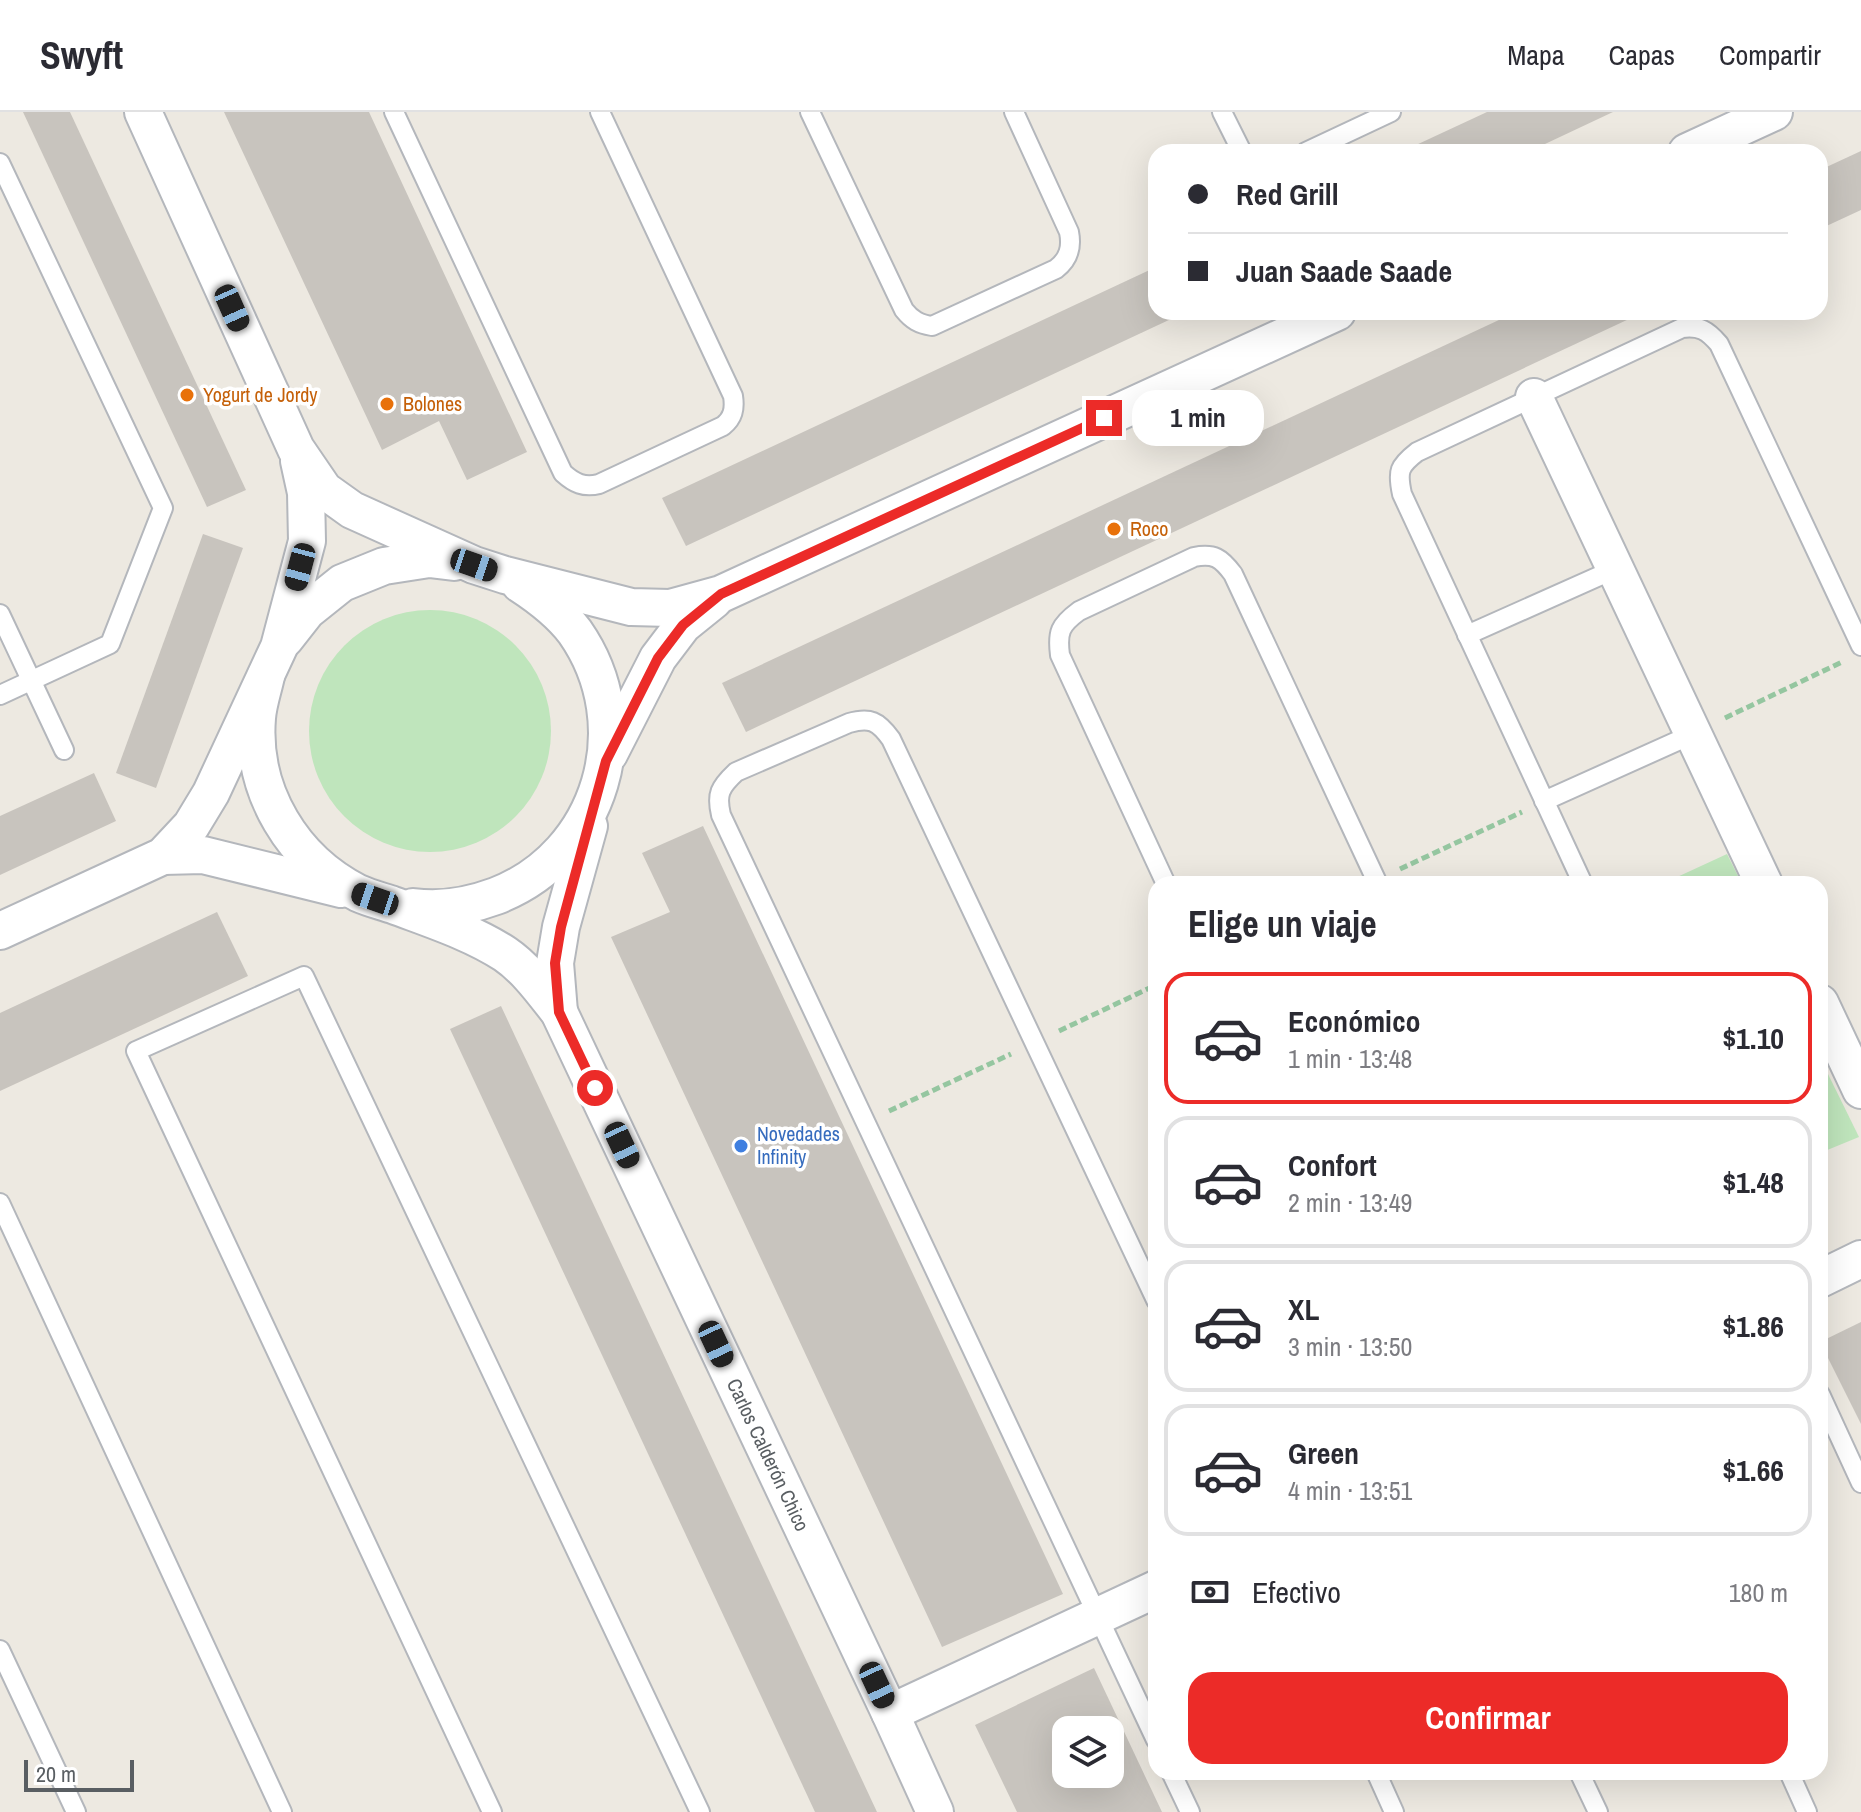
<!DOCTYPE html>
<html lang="es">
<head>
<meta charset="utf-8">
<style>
  body { margin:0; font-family:"Archivo Narrow",sans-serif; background:#f2f2f3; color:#2b2b33; height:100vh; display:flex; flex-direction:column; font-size:30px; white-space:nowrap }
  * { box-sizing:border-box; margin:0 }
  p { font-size:26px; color:#7c7c81 }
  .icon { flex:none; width:44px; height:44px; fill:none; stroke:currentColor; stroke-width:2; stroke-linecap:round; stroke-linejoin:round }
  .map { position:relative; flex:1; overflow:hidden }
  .sheet { position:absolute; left:1148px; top:764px; width:680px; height:904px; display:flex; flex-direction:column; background:#fff; border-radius:24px; box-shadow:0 8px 32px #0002 }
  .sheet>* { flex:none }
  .top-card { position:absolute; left:1148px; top:32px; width:680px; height:176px; border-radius:24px; box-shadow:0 8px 32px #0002; display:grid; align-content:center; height:176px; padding:0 40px; background:#fff }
  .buttons { position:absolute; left:1052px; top:1604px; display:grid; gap:16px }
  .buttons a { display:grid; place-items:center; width:72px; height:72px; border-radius:16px; background:#fff; box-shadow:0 8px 32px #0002; font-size:40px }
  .scale { position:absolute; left:24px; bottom:20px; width:110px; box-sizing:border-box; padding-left:8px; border:4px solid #595e62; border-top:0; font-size:22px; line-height:28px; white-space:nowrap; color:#595e62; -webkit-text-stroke:6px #fff; paint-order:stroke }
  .end { position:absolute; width:36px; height:36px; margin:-18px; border:10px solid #ec2b28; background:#fff; box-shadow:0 0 0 4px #fff }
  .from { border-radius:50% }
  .bubble { position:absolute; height:56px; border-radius:24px; background:#fff; box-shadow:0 8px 32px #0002; font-size:26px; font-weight:800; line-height:56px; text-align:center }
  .car { position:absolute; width:24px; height:48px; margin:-24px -12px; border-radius:10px; box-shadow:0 0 6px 2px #0007; background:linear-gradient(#222 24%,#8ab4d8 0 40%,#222 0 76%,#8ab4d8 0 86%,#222 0) }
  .top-card b { display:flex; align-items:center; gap:28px; height:76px; font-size:30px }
  .top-card b+b { border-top:2px solid #e1e1e2 }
  .top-card i { width:20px; height:20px; background:#2b2b33 }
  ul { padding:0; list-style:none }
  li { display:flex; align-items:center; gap:24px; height:132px; margin:0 16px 12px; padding:0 24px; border:4px solid #e1e1e2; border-radius:24px }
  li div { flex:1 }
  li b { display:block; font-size:30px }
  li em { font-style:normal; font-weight:800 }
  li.active { border-color:#ec2b28 }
  li>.icon { width:72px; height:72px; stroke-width:1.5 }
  h2 { padding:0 40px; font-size:36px; line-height:96px }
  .pay { display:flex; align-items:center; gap:20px; height:88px; padding:0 40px; font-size:30px }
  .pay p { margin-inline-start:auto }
  .primary-button { display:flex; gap:16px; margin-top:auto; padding:16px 40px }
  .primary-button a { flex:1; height:92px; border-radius:24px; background:#ec2b28; color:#fff; font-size:32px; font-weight:800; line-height:92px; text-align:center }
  header { display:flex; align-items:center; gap:48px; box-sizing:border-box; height:112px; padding:0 40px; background:#fff; border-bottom:2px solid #e1e1e2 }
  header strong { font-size:38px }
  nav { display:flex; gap:44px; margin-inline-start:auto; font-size:28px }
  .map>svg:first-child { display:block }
</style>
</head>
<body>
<header>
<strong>Swyft</strong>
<nav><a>Mapa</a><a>Capas</a><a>Compartir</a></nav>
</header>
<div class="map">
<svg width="1861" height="1700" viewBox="0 0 1861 1700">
  <rect width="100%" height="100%" fill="#ede9e1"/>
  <!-- green -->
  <g fill="#bfe5bc">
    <circle cx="430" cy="619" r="121"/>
    <polygon points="1727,742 1742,772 1662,772"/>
    <polygon points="1827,960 1859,1025 1820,1041 1820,963"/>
  </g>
  <!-- building -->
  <g fill="#c8c4be" fill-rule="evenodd">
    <polygon points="23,0 70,0 246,378 207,395"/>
    <polygon points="224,0 369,0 527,340 467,368 439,309 382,338"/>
    <polygon points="1487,0 1613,0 1528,40 1401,40"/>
    <polygon points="1861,39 1861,98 1820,117 1820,58"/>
    <polygon points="1156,155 1156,200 1186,200 686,434 662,386"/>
    <polygon points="1516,200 1644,200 746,620 722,571"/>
    <polygon points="203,422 243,436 156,676 116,661"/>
    <polygon points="94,661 116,709 0,763 0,704"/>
    <polygon points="703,714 1063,1482 942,1535 611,825 670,800 642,741"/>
    <polygon points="217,800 248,864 0,979 0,901"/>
    <polygon points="501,894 877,1700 815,1700 450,917"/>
    <polygon points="1861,1210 1861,1312 1820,1230"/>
    <path d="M 1094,1556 L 1162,1700 L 1017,1700 L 975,1613 ZM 1066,1618 L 1110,1618 L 1110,1662 L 1066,1662 Z"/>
  </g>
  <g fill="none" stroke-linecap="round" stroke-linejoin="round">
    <defs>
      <g id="lane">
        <path d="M 394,0 L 563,361 C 574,371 584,376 599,372 L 723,314 C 733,306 735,297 733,284 L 600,0"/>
        <path d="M 810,0 L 904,198 C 912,208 919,212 932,214 L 1056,157 C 1069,147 1072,135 1069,120 L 1014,0"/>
        <polyline points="1222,0 1242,40"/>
        <polyline points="1306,40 1391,0"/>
        <polyline points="0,51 163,396 110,532 0,583"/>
        <polyline points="0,502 64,638"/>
        <polyline points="1467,523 1615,457"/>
        <polyline points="1544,689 1693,622"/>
        <path d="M 1166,772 L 1060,543 C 1057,520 1060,513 1079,499 L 1194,445 C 1214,441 1221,446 1233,462 L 1378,772"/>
        <path d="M 1583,772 L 1402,382 C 1397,359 1399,354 1417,340 L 1682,216 C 1700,214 1707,218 1719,232 L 1861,534"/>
        <polyline points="0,1091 282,1700"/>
        <path d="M 1156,1188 L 891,627 C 878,609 870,605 849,611 L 736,660 C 720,675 716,682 721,703 L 1156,1628"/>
        <polyline points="1820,1282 1861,1371"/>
        <polyline points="0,1538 76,1700"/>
        <polyline points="1171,1660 1190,1700"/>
        <polyline points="1376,1660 1394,1700"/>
        <polyline points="1579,1660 1598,1700"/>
        <polyline points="1789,1660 1807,1700"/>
        <polyline points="492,1700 136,939 304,864 700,1700"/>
      </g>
      <g id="street">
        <polyline points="143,0 296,337 324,378 352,398 474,453 505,463 631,495 670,496 721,482 1337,200"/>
        <polyline points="1687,40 1774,0"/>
        <polyline points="1534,285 1764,772"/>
        <polyline points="285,527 307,499 342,471 384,454 429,447 454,450"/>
        <path id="s1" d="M 266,564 C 263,578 258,592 257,606 C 251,680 293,748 358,781 C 369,786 381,789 393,793 C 430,807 471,820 505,842 C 527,857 543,880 559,900 L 890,1601 L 935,1700"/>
        <polyline points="609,642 658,546 683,513 714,488"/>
        <polyline points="163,744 203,743 341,777"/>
        <path d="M 413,795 C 442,799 469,794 496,784 C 602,743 640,613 575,520 C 560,500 540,485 520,472"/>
        <polyline points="0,819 163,744 191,714 211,681 279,535 307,429 306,381 299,349"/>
        <polyline points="1820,891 1861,978"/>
        <polyline points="559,900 555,851 561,815 589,714"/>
        <polyline points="1820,1167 1861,1147"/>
        <polyline points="890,1601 1156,1477"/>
      </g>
    </defs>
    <!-- lane casing -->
    <use href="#lane" stroke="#b4b7bc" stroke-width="22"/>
    <!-- street casing -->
    <use href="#street" stroke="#b4b7bc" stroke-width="40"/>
    <!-- path -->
    <g stroke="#95c6a0" stroke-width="5" stroke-dasharray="8 4" stroke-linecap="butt">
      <polyline points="1725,606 1842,550"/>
      <polyline points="1400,757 1522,700"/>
      <polyline points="1059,919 1156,873"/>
      <polyline points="889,999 1011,942"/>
    </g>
    <!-- lane -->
    <use href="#lane" stroke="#fff" stroke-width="18"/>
    <!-- street -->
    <use href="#street" stroke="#fff" stroke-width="36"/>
  </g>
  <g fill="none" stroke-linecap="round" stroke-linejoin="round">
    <!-- route -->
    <polyline stroke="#ec2b28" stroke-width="10" points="595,976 559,900 555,851 561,815 606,649 658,546 683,513 721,482 1104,306"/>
  </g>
  <!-- markers -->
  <g fill="#e8710a" stroke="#fff" stroke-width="3">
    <circle cx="187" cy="283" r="8"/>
    <circle cx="387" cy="292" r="8"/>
    <circle cx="1114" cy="417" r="8"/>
  </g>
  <circle fill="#3f7fe0" stroke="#fff" stroke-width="3" cx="741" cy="1034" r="8"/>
  <g text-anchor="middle" stroke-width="7" stroke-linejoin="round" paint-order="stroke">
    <!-- food labels -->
    <g font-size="20" fill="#c56008" stroke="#fff" text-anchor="start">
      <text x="203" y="290">Yogurt de Jordy</text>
      <text x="403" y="299">Bolones</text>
      <text x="1130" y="424">Roco</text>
    </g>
    <!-- shop labels -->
    <g font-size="20" fill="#366cbe" stroke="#fff" text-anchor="start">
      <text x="757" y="1029">Novedades<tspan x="757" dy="23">Infinity</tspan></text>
    </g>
    <!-- street labels -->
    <g font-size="20" fill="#595e62" stroke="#fff">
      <text dy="7" stroke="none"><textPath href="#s1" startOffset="986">Carlos Calderón Chico</textPath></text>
    </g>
  </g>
</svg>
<div class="buttons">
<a><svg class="icon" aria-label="layers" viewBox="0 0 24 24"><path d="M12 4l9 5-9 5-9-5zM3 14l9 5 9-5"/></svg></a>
</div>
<div class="scale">20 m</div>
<i class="end from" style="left:595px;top:976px"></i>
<i class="end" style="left:1104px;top:306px"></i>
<div class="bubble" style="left:1132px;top:278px;width:132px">1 min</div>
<i class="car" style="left:232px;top:196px;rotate:156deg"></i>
<i class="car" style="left:474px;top:453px;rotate:109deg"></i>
<i class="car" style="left:300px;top:455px;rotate:195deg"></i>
<i class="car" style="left:375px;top:787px;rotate:289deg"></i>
<i class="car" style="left:622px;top:1033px;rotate:155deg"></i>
<i class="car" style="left:716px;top:1232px;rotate:155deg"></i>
<i class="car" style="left:877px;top:1573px;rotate:155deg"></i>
<div class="top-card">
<b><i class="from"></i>Red Grill</b>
<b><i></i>Juan Saade Saade</b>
</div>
<section class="sheet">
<h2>Elige un viaje</h2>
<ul>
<li class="active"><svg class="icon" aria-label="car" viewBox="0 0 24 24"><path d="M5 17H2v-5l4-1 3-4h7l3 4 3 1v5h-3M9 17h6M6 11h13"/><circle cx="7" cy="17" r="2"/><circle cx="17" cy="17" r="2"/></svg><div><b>Económico</b><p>1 min · 13:48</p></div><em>$1.10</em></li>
<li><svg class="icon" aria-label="car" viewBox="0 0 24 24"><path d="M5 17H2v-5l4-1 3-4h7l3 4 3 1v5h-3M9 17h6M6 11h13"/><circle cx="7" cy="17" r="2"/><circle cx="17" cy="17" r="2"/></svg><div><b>Confort</b><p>2 min · 13:49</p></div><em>$1.48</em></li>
<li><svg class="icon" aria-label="car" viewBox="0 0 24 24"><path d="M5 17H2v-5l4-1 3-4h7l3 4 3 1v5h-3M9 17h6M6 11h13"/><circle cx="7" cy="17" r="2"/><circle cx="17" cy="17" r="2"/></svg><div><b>XL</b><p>3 min · 13:50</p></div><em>$1.86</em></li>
<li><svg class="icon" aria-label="car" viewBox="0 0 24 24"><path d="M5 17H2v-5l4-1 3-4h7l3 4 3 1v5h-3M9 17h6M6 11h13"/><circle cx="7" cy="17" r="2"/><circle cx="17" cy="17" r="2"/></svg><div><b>Green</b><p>4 min · 13:51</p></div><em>$1.66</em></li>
</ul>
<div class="pay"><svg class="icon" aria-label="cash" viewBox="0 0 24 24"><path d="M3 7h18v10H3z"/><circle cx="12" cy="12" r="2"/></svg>Efectivo<p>180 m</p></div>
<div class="primary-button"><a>Confirmar</a></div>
</section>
</div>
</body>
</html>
